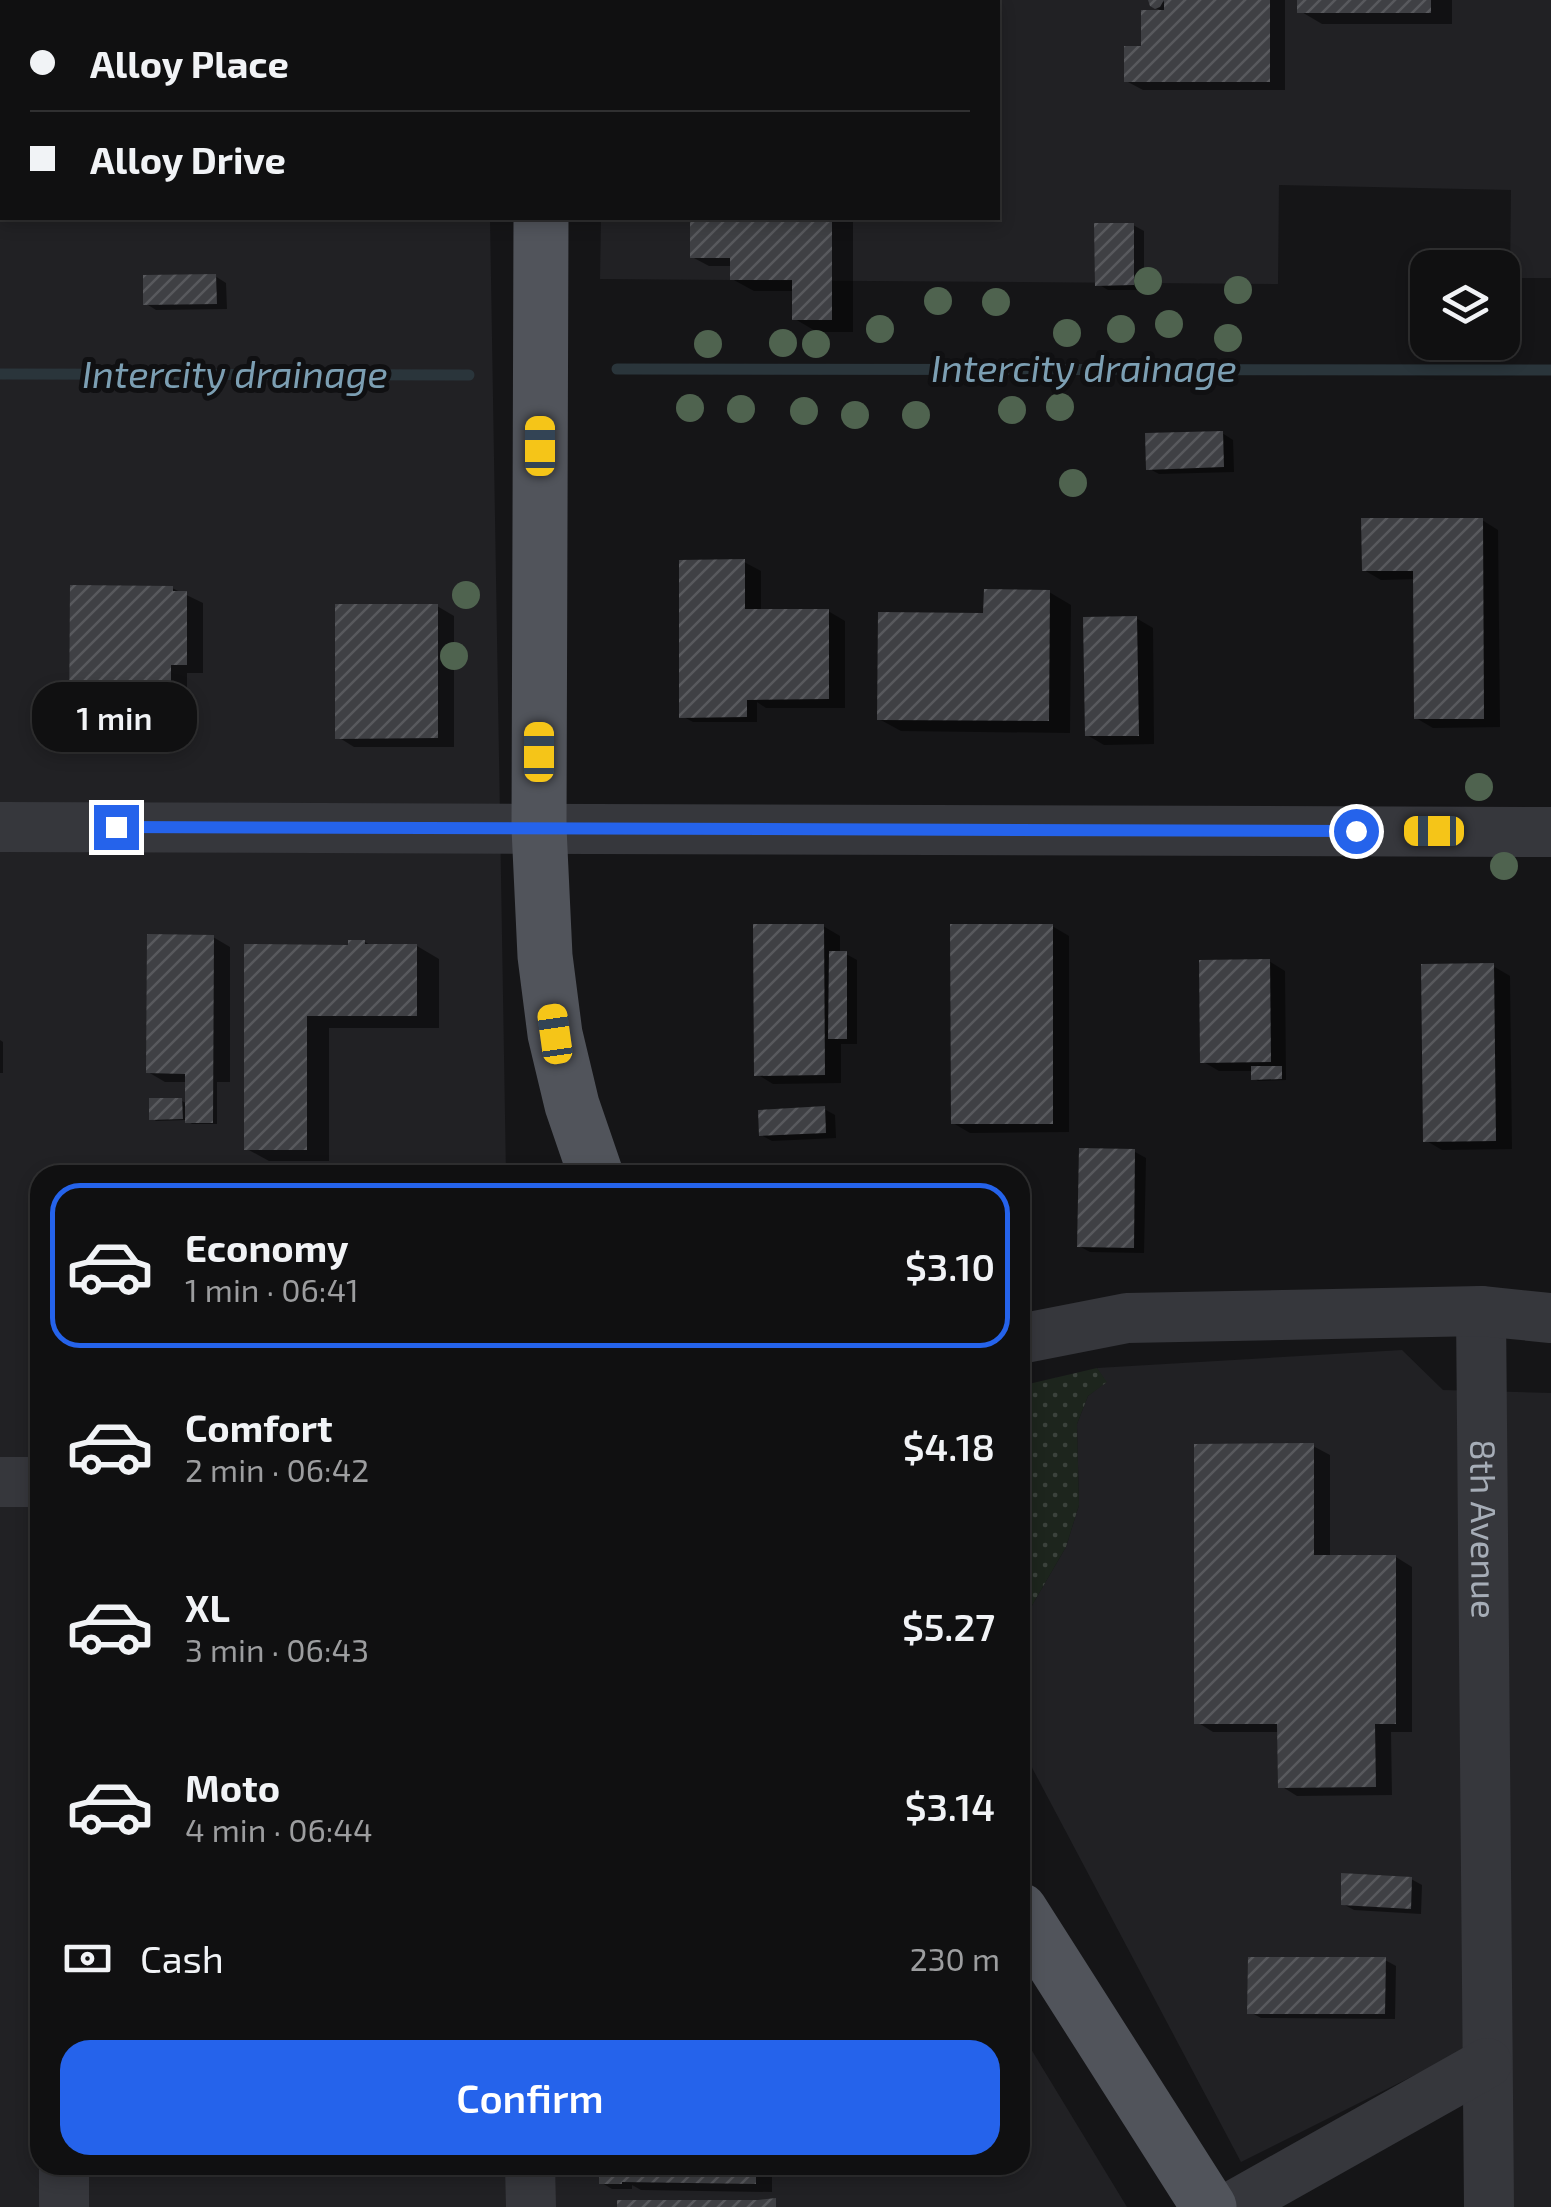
<!DOCTYPE html>
<html lang="en">
<head>
<meta charset="utf-8">
<style>
  body { margin:0; font-family:"Exo 2",sans-serif; background:#1e1e1f; color:#f1f3f6; height:100vh; display:flex; flex-direction:column; font-size:38px; white-space:nowrap }
  * { box-sizing:border-box; margin:0 }
  p { font-size:32px; color:#9c9d9f }
  .icon { flex:none; width:55px; height:55px; fill:none; stroke:currentColor; stroke-width:2; stroke-linecap:round; stroke-linejoin:round }
  .map { position:relative; flex:1; overflow:hidden }
  .sheet { position:absolute; left:30px; top:1165px; width:1000px; height:1010px; display:flex; flex-direction:column; background:#101011; border-radius:30px; box-shadow:0 5px 15px #0003,0 0 0 2px #303031 }
  .sheet>* { flex:none }
  .top-card { position:absolute; left:0px; top:0px; width:1000px; height:220px; box-shadow:0 5px 15px #0003,0 0 0 2px #303031; display:grid; align-content:center; height:220px; padding:0 30px; background:#101011 }
  .tools { position:absolute; left:1410px; top:250px; display:grid; gap:20px }
  .tools a { display:grid; place-items:center; width:110px; height:110px; border-radius:20px; background:#101011; box-shadow:0 5px 15px #0003,0 0 0 2px #303031; font-size:50px }
  .end { position:absolute; width:45px; height:45px; margin:-22px; border:12px solid #2563eb; background:#fff; box-shadow:0 0 0 5px #fff }
  .from { border-radius:50% }
  .bubble { position:absolute; height:70px; border-radius:30px; background:#101011; box-shadow:0 5px 15px #0003,0 0 0 2px #303031; font-size:32px; font-weight:600; line-height:70px; text-align:center }
  .car { position:absolute; width:30px; height:60px; margin:-30px -15px; border-radius:12px; box-shadow:0 0 8px 2px #0007; background:linear-gradient(#f5c518 24%,#345 0 40%,#f5c518 0 76%,#345 0 86%,#f5c518 0) }
  .top-card b { display:flex; align-items:center; gap:35px; height:95px; font-size:38px }
  .top-card b+b { border-top:2px solid #303031 }
  .top-card i { width:25px; height:25px; background:#f1f3f6 }
  ul { padding:18px 0 0; list-style:none }
  li { display:flex; align-items:center; gap:30px; height:165px; margin:0 20px 15px; padding:0 10px; border:5px solid transparent; border-radius:30px }
  li div { flex:1 }
  li b { display:block; font-size:38px }
  li em { font-style:normal; font-weight:600 }
  li.current { border-color:#2563eb }
  li>.icon { width:90px; height:90px; stroke-width:1.5 }
  .pay { display:flex; align-items:center; gap:25px; height:110px; padding:0 30px; font-size:38px }
  .pay p { margin-inline-start:auto }
  .primary-button { display:flex; gap:20px; margin-top:auto; padding:20px 30px }
  .primary-button a { flex:1; height:115px; border-radius:30px; background:#2563eb; color:#fff; font-size:40px; font-weight:600; line-height:115px; text-align:center }
  .map>svg:first-child { display:block }
</style>
</head>
<body>
<div class="map">
<svg width="1551" height="2207" viewBox="0 0 1551 2207">
  <defs>
    <pattern id="grass-dots" width="8" height="8" patternUnits="userSpaceOnUse" patternTransform="scale(2.5)"><rect width="8" height="8" fill="#1d251d"/><path d="M2 2h.1M6 6h.1" fill="none" stroke="#3b423c" stroke-width="1.8" stroke-linecap="round"/></pattern>
    <pattern id="building-hatch" width="6" height="6" patternUnits="userSpaceOnUse" patternTransform="scale(2.5)"><rect width="6" height="6" fill="#3f4044"/><path d="M-1 1l2-2M0 6l6-6M5 7l2-2" fill="none" stroke="#58595d"/></pattern>
  </defs>
  <rect width="100%" height="100%" fill="#151517"/>
  <!-- built -->
  <g fill="#212124">
    <polygon points="0,0 487,0 487,2 2,2 2,218 490,218 506,1175 40,1175 40,2165 1020,2165 1020,2031 1127,2207 0,2207"/>
    <polygon points="603,0 1551,0 1551,278 1510,278 1511,190 1279,185 1278,284 600,279 601,218 998,218 998,2 603,2"/>
    <polygon points="1402,1350 1443,1390 1551,1393 1551,2207 1512,2207 1509,2028 1241,2162 1020,1745 1020,1626 1066,1547 1079,1505 1077,1424 1088,1396 1106,1382 1097,1368"/>
  </g>
  <!-- grass -->
  <polygon fill="url(#grass-dots)" points="1097,1368 1107,1382 1088,1396 1077,1424 1079,1505 1066,1547 1020,1626 1020,1386"/>
  <!-- shadow -->
  <g fill="#0007">
    <rect x="894" y="0" width="96" height="2"/>
    <polygon points="1151,0 1166,2 1166,0 1285,0 1285,90 1143,90 1126,81 1164,12 1152,6"/>
    <polygon points="1300,0 1452,0 1452,24 1322,24 1300,11"/>
    <polygon points="692,218 853,218 853,332 817,332 795,319 795,291 754,291 732,279 732,266 709,266 692,257"/>
    <polygon points="1133,225 1144,231 1144,290 1108,290 1098,284"/>
    <polygon points="215,276 226,283 227,309 156,310 145,303"/>
    <polygon points="1222,433 1233,440 1234,472 1159,474 1148,468"/>
    <polygon points="1482,520 1498,530 1500,727 1433,728 1416,718 1416,579 1381,580 1364,570"/>
    <polygon points="744,562 761,571 761,612 828,611 845,621 845,708 766,708 757,702 757,722 693,722 682,716"/>
    <polygon points="172,588 203,603 203,673 187,673 187,734 88,734 72,724"/>
    <polygon points="1049,592 1071,605 1070,733 901,731 879,719 985,615"/>
    <polygon points="437,606 454,616 454,747 354,747 338,737"/>
    <polygon points="1136,618 1153,628 1154,744 1104,745 1087,735"/>
    <polygon points="823,926 840,936 840,954 846,954 857,960 857,1044 841,1044 841,1083 773,1084 757,1074"/>
    <polygon points="1052,926 1069,936 1069,1132 970,1133 953,1123"/>
    <polygon points="213,937 230,947 230,1082 217,1082 217,1124 192,1124 186,1120 156,1121 152,1118 182,1101 188,1104 188,1082 165,1082 148,1072"/>
    <polygon points="365,942 372,946 417,946 439,959 439,1028 329,1028 329,1161 269,1161 247,1149 247,947 350,947"/>
    <polygon points="1269,961 1285,971 1286,1080 1258,1081 1254,1078 1254,1071 1219,1071 1202,1061"/>
    <polygon points="1493,966 1510,976 1512,1149 1442,1150 1425,1140"/>
    <polygon points="0,1040 3,1042 3,1073 0,1073"/>
    <polygon points="824,1109 835,1115 836,1138 772,1141 761,1135"/>
    <polygon points="1135,1152 1146,1158 1144,1253 1090,1252 1079,1246"/>
    <polygon points="1313,1446 1330,1455 1330,1557 1396,1557 1412,1567 1412,1732 1391,1732 1392,1795 1297,1796 1281,1786 1280,1732 1213,1732 1197,1722"/>
    <polygon points="1411,1879 1422,1885 1421,1914 1354,1910 1343,1904"/>
    <polygon points="1385,1960 1396,1966 1395,2019 1261,2018 1250,2012"/>
    <polygon points="602,2165 772,2165 772,2192 641,2190 632,2185 632,2189 612,2189 602,2183"/>
  </g>
  <g fill="none" stroke-linecap="round" stroke-linejoin="round">
    <!-- stream -->
    <g stroke="#2a353b" stroke-width="11">
      <polyline points="617,369 1551,370"/>
      <polyline points="0,374 469,375"/>
    </g>
  </g>
  <!-- building -->
  <g fill="url(#building-hatch)">
    <polygon points="1148,0 1270,0 1270,82 1124,82 1124,46 1141,46 1141,10 1164,10 1164,0 1160,7 1155,9 1150,6"/>
    <rect x="1297" y="0" width="134" height="13"/>
    <polygon points="690,218 832,218 832,320 792,320 792,280 730,280 730,258 690,258"/>
    <polygon points="1094,223 1134,223 1134,285 1095,286"/>
    <polygon points="216,274 217,304 143,305 143,275"/>
    <polygon points="1223,431 1224,467 1146,470 1145,433"/>
    <polygon points="1361,518 1483,518 1484,719 1414,719 1413,571 1362,571"/>
    <polygon points="745,559 745,609 829,609 829,699 747,700 747,717 679,718 679,560"/>
    <polygon points="70,585 173,586 173,591 187,591 187,665 171,665 171,726 69,725"/>
    <polygon points="984,589 1050,590 1049,721 877,720 878,612 983,613"/>
    <polygon points="335,604 438,604 438,738 335,739"/>
    <polygon points="1137,616 1139,736 1085,736 1083,617"/>
    <polygon points="753,924 824,924 825,1075 754,1076"/>
    <polygon points="950,924 1053,924 1053,1124 951,1124"/>
    <polygon points="147,934 214,935 213,1123 185,1123 185,1074 146,1073"/>
    <polygon points="348,940 365,940 365,944 417,944 417,1016 307,1016 307,1150 244,1150 244,944 348,945"/>
    <polygon points="829,951 847,951 847,1039 828,1039"/>
    <polygon points="1270,959 1271,1062 1200,1063 1199,960"/>
    <polygon points="1494,963 1496,1141 1423,1142 1421,964"/>
    <polygon points="1251,1066 1282,1066 1282,1079 1251,1080"/>
    <polygon points="149,1098 182,1098 183,1119 149,1120"/>
    <polygon points="825,1106 826,1133 759,1136 758,1110"/>
    <polygon points="1079,1148 1135,1149 1134,1248 1077,1247"/>
    <polygon points="1314,1443 1314,1555 1396,1555 1396,1724 1375,1724 1376,1787 1278,1788 1277,1724 1194,1724 1194,1444"/>
    <polygon points="1341,1873 1412,1877 1411,1909 1341,1905"/>
    <polygon points="1248,1957 1386,1957 1385,2014 1247,2014"/>
    <polygon points="599,2165 756,2165 756,2184 622,2182 622,2184 599,2184"/>
    <polygon points="776,2198 776,2207 617,2207 617,2200 758,2200"/>
  </g>
  <g fill="none" stroke-linecap="round" stroke-linejoin="round">
    <!-- minor -->
    <g stroke="#36373c" stroke-width="50">
      <polyline points="0,827 1551,832"/>
      <path id="s1" d="M 1481,1311 L 1489,2207"/>
      <polyline points="1020,1339 1127,1318 1481,1311 1551,1318"/>
      <polyline points="0,1482 40,1482"/>
      <polyline points="64,2165 64,2207"/>
      <polyline points="530,2165 531,2207"/>
      <polyline points="1231,2207 1487,2063"/>
    </g>
    <!-- major -->
    <g stroke="#51545b" stroke-width="55">
      <polyline points="541,2 541,0"/>
      <polyline points="541,218 539,828 545,956 555,1034 572,1105 596,1175"/>
      <polyline points="1020,1910 1209,2207"/>
    </g>
  </g>
  <!-- trees -->
  <g fill="#4f634f">
    <circle cx="1148" cy="281" r="14"/>
    <circle cx="1238" cy="290" r="14"/>
    <circle cx="938" cy="301" r="14"/>
    <circle cx="996" cy="302" r="14"/>
    <circle cx="1169" cy="324" r="14"/>
    <circle cx="880" cy="329" r="14"/>
    <circle cx="1121" cy="329" r="14"/>
    <circle cx="1067" cy="333" r="14"/>
    <circle cx="1228" cy="338" r="14"/>
    <circle cx="783" cy="343" r="14"/>
    <circle cx="708" cy="344" r="14"/>
    <circle cx="816" cy="344" r="14"/>
    <circle cx="1060" cy="407" r="14"/>
    <circle cx="690" cy="408" r="14"/>
    <circle cx="741" cy="409" r="14"/>
    <circle cx="1012" cy="410" r="14"/>
    <circle cx="804" cy="411" r="14"/>
    <circle cx="855" cy="415" r="14"/>
    <circle cx="916" cy="415" r="14"/>
    <circle cx="1073" cy="483" r="14"/>
    <circle cx="466" cy="595" r="14"/>
    <circle cx="454" cy="656" r="14"/>
    <circle cx="1479" cy="787" r="14"/>
    <circle cx="1504" cy="866" r="14"/>
  </g>
  <g fill="none" stroke-linecap="round" stroke-linejoin="round">
    <!-- route -->
    <polyline stroke="#2563eb" stroke-width="12" points="116,827 1356,831"/>
  </g>
  <g text-anchor="middle" stroke-width="10" stroke-linejoin="round" paint-order="stroke">
    <!-- street labels -->
    <g font-size="35" fill="#a6adb7" stroke="#101012">
      <text dy="12" stroke="none"><textPath href="#s1" startOffset="218">8th Avenue</textPath></text>
    </g>
    <!-- water labels -->
    <g font-size="38" font-style="italic" fill="#7c9fb3" stroke="#101012">
      <text x="1084" y="382">Intercity drainage</text>
      <text x="235" y="388">Intercity drainage</text>
    </g>
  </g>
</svg>
<div class="tools">
<a><svg class="icon" aria-label="layers" viewBox="0 0 24 24"><path d="M12 4l9 5-9 5-9-5zM3 14l9 5 9-5"/></svg></a>
</div>
<i class="end from" style="left:1356px;top:831px"></i>
<i class="end" style="left:116px;top:827px"></i>
<div class="bubble" style="left:32px;top:682px;width:165px">1 min</div>
<i class="car" style="left:540px;top:446px;rotate:0deg"></i>
<i class="car" style="left:539px;top:752px;rotate:0deg"></i>
<i class="car" style="left:1434px;top:831px;rotate:270deg"></i>
<i class="car" style="left:555px;top:1034px;rotate:352deg"></i>
<div class="top-card">
<b><i class="from"></i>Alloy Place</b>
<b><i></i>Alloy Drive</b>
</div>
<section class="sheet">
<ul>
<li class="current"><svg class="icon" aria-label="car" viewBox="0 0 24 24"><path d="M5 17H2v-5l4-1 3-4h7l3 4 3 1v5h-3M9 17h6M6 11h13"/><circle cx="7" cy="17" r="2"/><circle cx="17" cy="17" r="2"/></svg><div><b>Economy</b><p>1 min · 06:41</p></div><em>$3.10</em></li>
<li><svg class="icon" aria-label="car" viewBox="0 0 24 24"><path d="M5 17H2v-5l4-1 3-4h7l3 4 3 1v5h-3M9 17h6M6 11h13"/><circle cx="7" cy="17" r="2"/><circle cx="17" cy="17" r="2"/></svg><div><b>Comfort</b><p>2 min · 06:42</p></div><em>$4.18</em></li>
<li><svg class="icon" aria-label="car" viewBox="0 0 24 24"><path d="M5 17H2v-5l4-1 3-4h7l3 4 3 1v5h-3M9 17h6M6 11h13"/><circle cx="7" cy="17" r="2"/><circle cx="17" cy="17" r="2"/></svg><div><b>XL</b><p>3 min · 06:43</p></div><em>$5.27</em></li>
<li><svg class="icon" aria-label="car" viewBox="0 0 24 24"><path d="M5 17H2v-5l4-1 3-4h7l3 4 3 1v5h-3M9 17h6M6 11h13"/><circle cx="7" cy="17" r="2"/><circle cx="17" cy="17" r="2"/></svg><div><b>Moto</b><p>4 min · 06:44</p></div><em>$3.14</em></li>
</ul>
<div class="pay"><svg class="icon" aria-label="cash" viewBox="0 0 24 24"><path d="M3 7h18v10H3z"/><circle cx="12" cy="12" r="2"/></svg>Cash<p>230 m</p></div>
<div class="primary-button"><a>Confirm</a></div>
</section>
</div>
</body>
</html>
